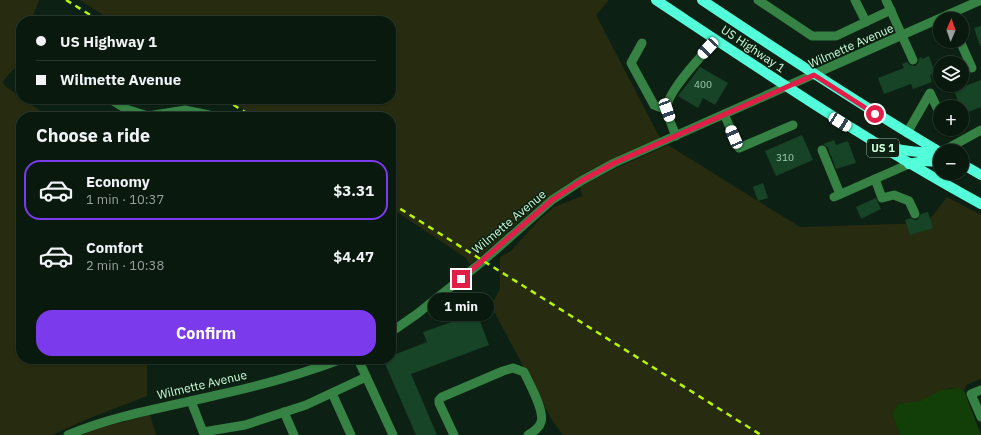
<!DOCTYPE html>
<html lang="en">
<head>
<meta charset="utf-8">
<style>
  body { margin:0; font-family:"IBM Plex Sans",sans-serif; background:#122217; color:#f1f3f6; height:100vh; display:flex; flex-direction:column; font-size:15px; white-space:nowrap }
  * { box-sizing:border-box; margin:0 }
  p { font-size:13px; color:#99a09e }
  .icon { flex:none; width:22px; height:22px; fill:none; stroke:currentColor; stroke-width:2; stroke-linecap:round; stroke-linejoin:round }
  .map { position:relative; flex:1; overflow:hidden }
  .details { position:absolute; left:16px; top:112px; width:380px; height:252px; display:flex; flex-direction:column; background:#09190e; border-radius:16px; box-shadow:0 1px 3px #0004,0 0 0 1px #29382e }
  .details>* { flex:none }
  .top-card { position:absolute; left:16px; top:16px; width:380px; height:88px; border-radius:16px; box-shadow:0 1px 3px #0004,0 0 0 1px #29382e; display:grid; align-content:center; height:88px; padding:0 20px; background:#09190e }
  .needle { width:26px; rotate:2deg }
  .buttons { position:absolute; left:933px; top:12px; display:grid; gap:8px }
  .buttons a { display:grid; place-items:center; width:36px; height:36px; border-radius:50%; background:#09190e; box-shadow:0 1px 3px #0004,0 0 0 1px #29382e; font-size:20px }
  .end { position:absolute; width:18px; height:18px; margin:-9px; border:5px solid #e11d48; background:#fff; box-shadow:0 0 0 2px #fff }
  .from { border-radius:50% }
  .bubble { position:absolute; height:28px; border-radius:14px; background:#09190e; box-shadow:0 1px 3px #0004,0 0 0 1px #29382e; font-size:13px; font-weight:700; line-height:28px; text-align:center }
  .car { position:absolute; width:12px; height:24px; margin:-12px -6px; border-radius:5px; box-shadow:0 0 3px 1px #0007; background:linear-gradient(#fff 24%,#345 0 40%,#fff 0 76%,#345 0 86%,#fff 0) }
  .top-card b { display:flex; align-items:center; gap:14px; height:38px; font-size:15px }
  .top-card b+b { border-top:1px solid #29382e }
  .top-card i { width:10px; height:10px; background:#f1f3f6 }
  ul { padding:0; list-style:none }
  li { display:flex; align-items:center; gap:12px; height:60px; margin:0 8px 6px; padding:0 12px; border:2px solid transparent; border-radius:16px }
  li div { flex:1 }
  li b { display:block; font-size:15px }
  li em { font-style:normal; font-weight:700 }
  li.active { border-color:#7c3aed }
  li>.icon { width:36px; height:36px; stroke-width:1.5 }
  h2 { padding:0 20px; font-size:18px; line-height:48px }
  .cta { display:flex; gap:8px; margin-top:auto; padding:8px 20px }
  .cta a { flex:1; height:46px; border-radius:16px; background:#7c3aed; color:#fff; font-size:16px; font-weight:700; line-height:46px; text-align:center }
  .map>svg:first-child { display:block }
</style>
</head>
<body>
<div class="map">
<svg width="981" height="435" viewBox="0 0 981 435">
  <rect width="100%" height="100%" fill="#0c2113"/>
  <!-- green -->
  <g fill="#272b0f">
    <polygon points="0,0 39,0 31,21 21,21 21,61 4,80 3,83 5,86 21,97 21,99 23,99 49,117 21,117 21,359 147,359 147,396 90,418 52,435 0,435"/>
    <path d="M 80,0 L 609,0 L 596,15 L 660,138 C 632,150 603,162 577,178 C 538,202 504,236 470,265 L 466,258 L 391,208 L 391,117 L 255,117 L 228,99 L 391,99 L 391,21 L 112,21 Z"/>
    <path d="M 668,145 L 800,227 L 927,223 L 947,197 L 981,215 L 981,379 L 966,385 L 964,391 C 948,382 935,395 920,401 C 914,403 905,403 898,404 L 896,425 L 900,435 L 563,435 L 552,420 L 491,306 L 500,289 L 500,257 L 511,251 L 539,220 L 554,207 L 582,196 L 580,187 L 616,168 Z"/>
    <polygon points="150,415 156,435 81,435 95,429"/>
  </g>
  <!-- water -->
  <polygon fill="#123f07" points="959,388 964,391 981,435 900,435 896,425 893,413 898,404 920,401 941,390"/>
  <!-- building -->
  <g fill="#174327">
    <polygon points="981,26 981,46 980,46 974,28"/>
    <polygon points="929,56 935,73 930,75 932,82 913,89 911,84 884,94 878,78 904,68 902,64 907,62 910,65 915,66 918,63 919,58 922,57 922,59"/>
    <polygon points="700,67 728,83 715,105 703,98 698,108 678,96"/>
    <polygon points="981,80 981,107 963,114 962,107 960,107 954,90"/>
    <polygon points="802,135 813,160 776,176 765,151"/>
    <polygon points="834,140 836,145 848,141 856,163 836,169 828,148 823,144"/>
    <polygon points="763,183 768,198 758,201 753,187"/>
    <polygon points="876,198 881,209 861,219 856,207"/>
    <polygon points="928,212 933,228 910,235 905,220 911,218 914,220 917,220 921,214"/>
    <polygon points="477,313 489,345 411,374 437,435 416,435 383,359 391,359 391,356 427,342 423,332"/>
  </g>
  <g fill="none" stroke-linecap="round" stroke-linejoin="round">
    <!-- minor -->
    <g stroke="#358244" stroke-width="9">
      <polyline points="758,0 812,36 836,36 891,10"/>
      <polyline points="855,0 866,22"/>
      <polyline points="886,0 913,60"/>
      <polyline points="960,41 972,68"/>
      <polyline points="642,43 631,63 654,105 667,110"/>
      <polyline points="110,99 126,109 148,116 185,110 209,115 213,117"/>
      <polyline points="724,114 739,148 793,125"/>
      <polyline points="907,133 930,93 940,114"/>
      <path d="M 676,136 C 673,128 668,118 667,110 C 664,94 705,52 716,40"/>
      <polyline points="822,150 840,194"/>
      <polyline points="943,151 981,130"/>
      <polyline points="875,179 882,198 894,195 909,201 915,214"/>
      <polyline points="834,197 909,164"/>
      <polyline points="391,332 417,314 483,261 552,200 581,181 614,163 981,0"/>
      <polyline points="358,359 393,435"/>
      <polyline points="981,390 971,394 981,417"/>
      <polyline points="332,393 351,435"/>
      <polyline points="191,401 203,432 245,425 306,405 366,377"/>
      <polyline points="284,412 294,435"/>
      <path d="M 68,435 C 116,415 167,407 217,395 C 259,386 302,374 342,359"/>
      <path d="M 454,435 L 439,403 L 439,400 L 442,397 L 503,371 L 513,368 L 524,372 C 529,383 545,411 541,422 C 539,429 533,432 528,435"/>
    </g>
    <!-- major -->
    <g stroke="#53ffdb" stroke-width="10">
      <path d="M 656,0 C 763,71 869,143 981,204"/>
      <path d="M 702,0 C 780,52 859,104 940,152"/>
      <path d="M 887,147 C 905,151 921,153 940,153"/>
      <polyline points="909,164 924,161 940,162"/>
      <polyline points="962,164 981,175"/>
    </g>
    <!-- rail -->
    <g stroke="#b6f700" stroke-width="2.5" stroke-dasharray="6 5" stroke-linecap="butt">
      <polyline points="66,0 100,21"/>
      <polyline points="224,99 253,117"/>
      <polyline points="391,203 761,435"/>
    </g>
  </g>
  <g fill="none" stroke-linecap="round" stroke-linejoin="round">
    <!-- route -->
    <polyline stroke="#e11d48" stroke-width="5" points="461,279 552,200 581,181 614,163 814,75 875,114"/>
  </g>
  <g text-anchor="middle" stroke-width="3" stroke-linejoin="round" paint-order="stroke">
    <!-- number labels -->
    <g font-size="10" fill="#9fd0ad">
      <text x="703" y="88">400</text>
      <text x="785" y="161">310</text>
    </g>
    <!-- shield labels -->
    <rect fill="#0c2113" stroke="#92bc9e" stroke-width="1" x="867" y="139" width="32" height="18" rx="3"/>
    <g font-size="11" font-weight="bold" fill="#ccffda">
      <text x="883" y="152">US 1</text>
    </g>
    <!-- street labels -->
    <g font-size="12" fill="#ccffda" stroke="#0c2113">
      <text transform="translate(851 46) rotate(-24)" y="4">Wilmette Avenue</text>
      <text transform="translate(753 49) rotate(34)" y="4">US Highway 1</text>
      <text transform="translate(509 222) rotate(-40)" y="4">Wilmette Avenue</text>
      <text transform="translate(202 385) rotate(-13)" y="4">Wilmette Avenue</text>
    </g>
  </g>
</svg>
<div class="buttons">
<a><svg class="needle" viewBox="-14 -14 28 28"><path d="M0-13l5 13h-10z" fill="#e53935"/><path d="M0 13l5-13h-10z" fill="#99a09e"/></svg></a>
<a><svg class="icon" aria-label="layers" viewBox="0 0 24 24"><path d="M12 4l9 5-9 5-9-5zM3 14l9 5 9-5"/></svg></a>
<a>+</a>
<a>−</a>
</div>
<i class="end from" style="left:875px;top:114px"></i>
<i class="end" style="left:461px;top:279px"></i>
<div class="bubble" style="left:428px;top:293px;width:66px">1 min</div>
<i class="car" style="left:708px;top:48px;rotate:223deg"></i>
<i class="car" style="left:667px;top:110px;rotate:160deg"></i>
<i class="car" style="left:840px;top:122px;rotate:122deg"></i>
<i class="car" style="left:734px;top:137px;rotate:337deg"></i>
<div class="top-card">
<b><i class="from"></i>US Highway 1</b>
<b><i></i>Wilmette Avenue</b>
</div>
<section class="details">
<h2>Choose a ride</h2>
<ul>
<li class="active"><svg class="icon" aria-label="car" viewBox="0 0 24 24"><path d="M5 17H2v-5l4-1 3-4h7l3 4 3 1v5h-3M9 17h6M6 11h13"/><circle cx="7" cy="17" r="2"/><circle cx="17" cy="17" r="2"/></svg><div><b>Economy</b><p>1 min · 10:37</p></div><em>$3.31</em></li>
<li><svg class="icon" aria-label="car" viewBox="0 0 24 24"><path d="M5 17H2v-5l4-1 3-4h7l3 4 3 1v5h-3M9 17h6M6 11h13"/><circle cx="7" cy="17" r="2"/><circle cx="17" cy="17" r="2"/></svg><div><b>Comfort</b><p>2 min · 10:38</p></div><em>$4.47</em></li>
</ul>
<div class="cta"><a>Confirm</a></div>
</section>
</div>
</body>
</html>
